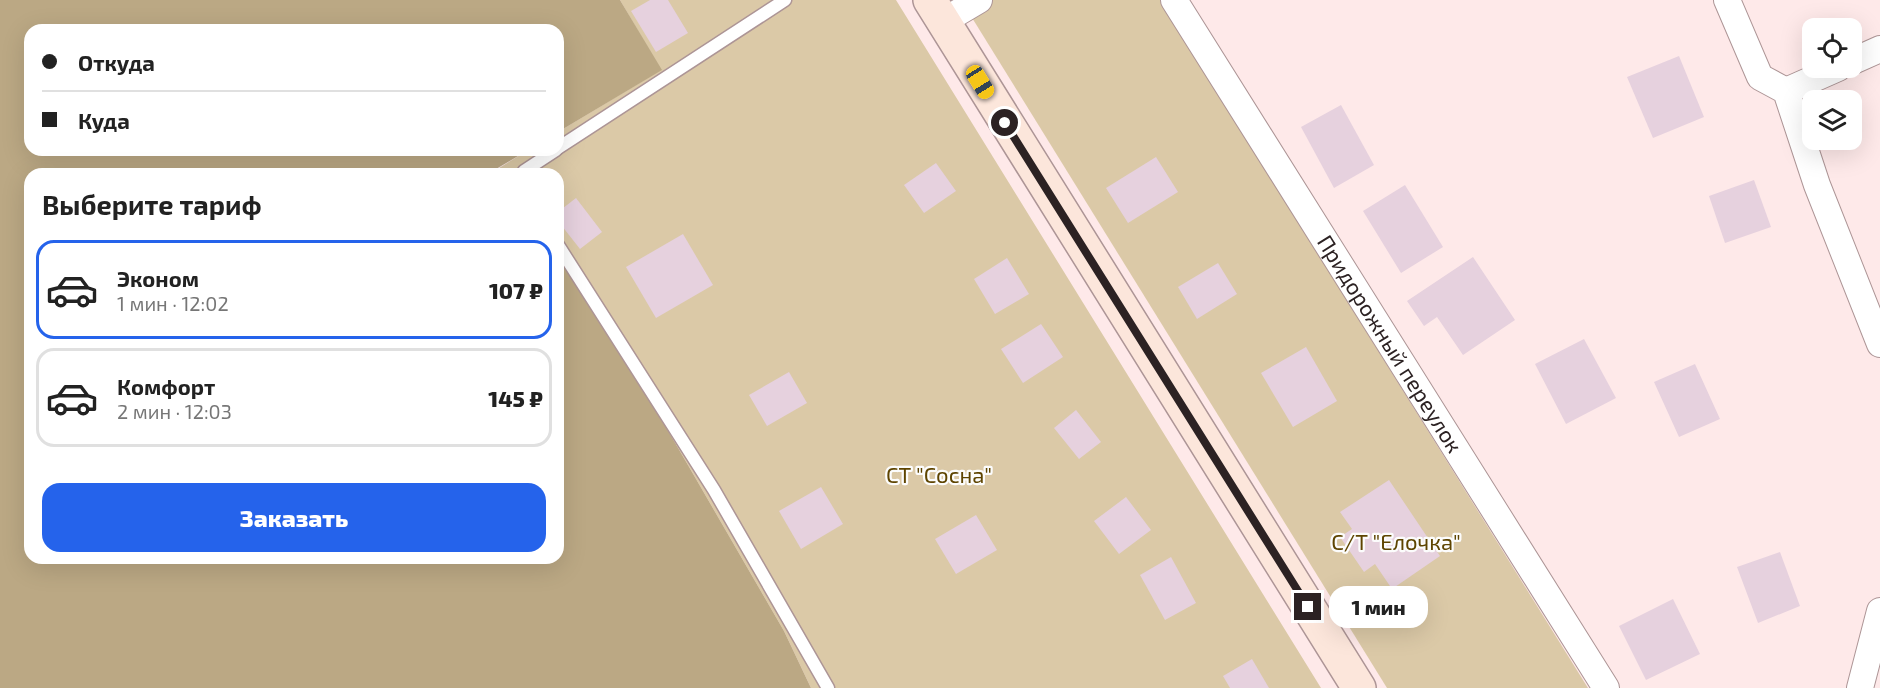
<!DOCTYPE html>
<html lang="ru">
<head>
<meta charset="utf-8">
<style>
  body { margin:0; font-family:"Exo 2",sans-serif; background:#f6f6f6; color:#222; height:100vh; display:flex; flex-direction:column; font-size:22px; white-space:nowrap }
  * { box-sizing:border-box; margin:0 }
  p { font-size:20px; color:#767676 }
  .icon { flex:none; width:33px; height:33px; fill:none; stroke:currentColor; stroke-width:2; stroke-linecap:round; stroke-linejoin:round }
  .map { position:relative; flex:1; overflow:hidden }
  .drawer { position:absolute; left:24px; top:168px; width:540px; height:396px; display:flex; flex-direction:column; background:#fff; border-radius:18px; box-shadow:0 6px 24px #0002 }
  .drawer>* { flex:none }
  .top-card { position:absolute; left:24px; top:24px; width:540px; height:132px; border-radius:18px; box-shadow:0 6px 24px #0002; display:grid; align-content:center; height:132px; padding:0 18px; background:#fff }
  .controls { position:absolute; left:1802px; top:18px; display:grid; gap:12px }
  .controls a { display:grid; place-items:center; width:60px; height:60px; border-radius:12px; background:#fff; box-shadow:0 6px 24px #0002; font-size:30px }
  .end { position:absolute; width:27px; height:27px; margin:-14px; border:8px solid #2c2223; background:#fff; box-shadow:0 0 0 3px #fff }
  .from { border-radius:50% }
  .bubble { position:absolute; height:42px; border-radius:18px; background:#fff; box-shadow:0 6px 24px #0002; font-size:20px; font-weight:800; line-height:42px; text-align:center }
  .car { position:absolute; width:18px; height:36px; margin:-18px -9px; border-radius:8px; box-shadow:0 0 4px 2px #0007; background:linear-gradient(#f5c518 24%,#345 0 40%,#f5c518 0 76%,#345 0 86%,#f5c518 0) }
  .top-card b { display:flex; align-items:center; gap:21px; height:57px; font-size:22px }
  .top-card b+b { border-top:2px solid #e0e0e0 }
  .top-card i { width:15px; height:15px; background:#222 }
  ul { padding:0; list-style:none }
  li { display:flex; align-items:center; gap:18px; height:99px; margin:0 12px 9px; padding:0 6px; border:3px solid #e0e0e0; border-radius:18px }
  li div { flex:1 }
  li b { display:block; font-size:22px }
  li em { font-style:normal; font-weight:800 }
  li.active { border-color:#2563eb }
  li>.icon { width:54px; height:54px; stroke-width:1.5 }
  h2 { padding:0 18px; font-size:27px; line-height:72px }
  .button { display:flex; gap:12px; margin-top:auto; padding:12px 18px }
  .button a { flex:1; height:69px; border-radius:18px; background:#2563eb; color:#fff; font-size:24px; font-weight:800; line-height:69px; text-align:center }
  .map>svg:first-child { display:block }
</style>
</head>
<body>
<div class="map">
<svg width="1880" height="688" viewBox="0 0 1880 688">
  <rect width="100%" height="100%" fill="#fee9e9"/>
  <!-- green -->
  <g fill="#dbc9a7">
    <polygon points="620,0 896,0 1321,688 811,688 784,631 615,339 558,258 558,174 499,174 496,170 528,150 558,150 558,132 661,70"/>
    <polygon points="961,0 1160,0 1588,688 1387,688"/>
  </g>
  <!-- forest -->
  <polygon fill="#bba884" points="0,0 620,0 662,70 558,132 558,30 30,30 30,150 528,150 496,169 499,174 30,174 30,558 558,558 558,258 615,339 784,631 811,688 0,688"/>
  <!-- building -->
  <g fill="#e6d1de">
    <polygon points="650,0 668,0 688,33 656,52 631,11"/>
    <polygon points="1679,56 1704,117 1653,138 1627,77"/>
    <polygon points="1341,105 1374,165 1334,188 1301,127"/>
    <polygon points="1156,157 1178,192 1128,223 1106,188"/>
    <polygon points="936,163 956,191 924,213 904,185"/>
    <polygon points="1754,180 1771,227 1725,243 1709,196"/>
    <polygon points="1405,185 1443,247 1401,273 1363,211"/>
    <polygon points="576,198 602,232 580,249 558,221 558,212"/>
    <polygon points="683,234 713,285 656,318 626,267"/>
    <polygon points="1473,257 1515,320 1463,355 1437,317 1424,326 1407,301"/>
    <polygon points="1007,258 1029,294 995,314 974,279"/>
    <polygon points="1218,263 1237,294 1197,319 1178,287"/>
    <polygon points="1041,324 1063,357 1023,383 1001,349"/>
    <polygon points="1584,339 1616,398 1566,424 1535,364"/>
    <polygon points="1306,347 1337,401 1293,427 1261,373"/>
    <polygon points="1695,364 1720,419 1679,437 1654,382"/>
    <polygon points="789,372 807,403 767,426 749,395"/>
    <polygon points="1076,410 1101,442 1079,459 1054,428"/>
    <polygon points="1389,480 1440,556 1392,589 1375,564 1364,572 1340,537 1352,529 1340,512"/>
    <polygon points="821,487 843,524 801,549 779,511"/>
    <polygon points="1126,497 1151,530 1119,554 1094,521"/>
    <polygon points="976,515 997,550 956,574 935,539"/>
    <polygon points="1780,552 1800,606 1758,623 1737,567"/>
    <polygon points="1171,557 1196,603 1165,620 1140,575"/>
    <polygon points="1673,599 1700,654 1646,680 1619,626"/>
    <polygon points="1252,659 1269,688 1230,688 1223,676"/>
  </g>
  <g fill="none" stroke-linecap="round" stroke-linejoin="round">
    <defs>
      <g id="lane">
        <polyline points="558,148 785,0"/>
        <polyline points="524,174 524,171 556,150"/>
        <polyline points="558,245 714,490 828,688"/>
      </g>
      <g id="street">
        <path id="s1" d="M 1174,0 L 1606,688"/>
        <polyline points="1727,0 1760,77 1786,91 1817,185 1880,344"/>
        <polyline points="942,22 979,0"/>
        <polyline points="1851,62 1880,49"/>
        <polyline points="1786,91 1838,68"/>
        <polyline points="1860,688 1880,611"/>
      </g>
      <polyline id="secondary" points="930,0 1359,688"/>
    </defs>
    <!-- lane casing -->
    <use href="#lane" stroke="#ad9596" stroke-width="15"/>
    <!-- street casing -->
    <use href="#street" stroke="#ad9596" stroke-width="28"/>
    <!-- secondary casing -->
    <use href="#secondary" stroke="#ad9596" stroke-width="36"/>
    <!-- lane -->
    <use href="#lane" stroke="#fff" stroke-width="12"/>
    <!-- street -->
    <use href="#street" stroke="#fff" stroke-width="26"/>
    <!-- secondary -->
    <use href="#secondary" stroke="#fce6db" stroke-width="33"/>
  </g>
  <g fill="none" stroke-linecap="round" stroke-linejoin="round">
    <!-- route -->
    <polyline stroke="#2c2223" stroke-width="8" points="1005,123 1308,607"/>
  </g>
  <g text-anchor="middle" stroke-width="4.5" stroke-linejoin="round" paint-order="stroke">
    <!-- street labels -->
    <g font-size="22" fill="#2c2223" stroke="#fcfcfc">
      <text dy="8" stroke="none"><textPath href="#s1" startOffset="406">Придорожный переулок</textPath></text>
    </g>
    <!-- park labels -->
    <g font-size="22" fill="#5e4400" stroke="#fcfcfc">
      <text x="939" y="483">СТ "Сосна"</text>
      <text x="1396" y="550">С/Т "Елочка"</text>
    </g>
  </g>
</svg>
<div class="controls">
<a><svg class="icon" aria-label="locate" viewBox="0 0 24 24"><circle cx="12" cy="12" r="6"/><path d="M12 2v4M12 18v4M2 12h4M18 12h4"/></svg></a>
<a><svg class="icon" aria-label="layers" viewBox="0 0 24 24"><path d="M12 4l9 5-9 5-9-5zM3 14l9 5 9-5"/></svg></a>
</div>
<i class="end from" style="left:1005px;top:123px"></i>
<i class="end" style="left:1308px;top:607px"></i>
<div class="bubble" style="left:1329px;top:586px;width:99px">1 мин</div>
<i class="car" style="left:980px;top:82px;rotate:148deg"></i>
<div class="top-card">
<b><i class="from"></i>Откуда</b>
<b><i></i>Куда</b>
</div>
<section class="drawer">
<h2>Выберите тариф</h2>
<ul>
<li class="active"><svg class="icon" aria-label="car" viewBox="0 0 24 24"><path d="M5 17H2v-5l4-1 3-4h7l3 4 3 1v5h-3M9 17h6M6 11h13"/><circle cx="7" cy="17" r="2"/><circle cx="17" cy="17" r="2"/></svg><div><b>Эконом</b><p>1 мин · 12:02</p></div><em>107 ₽</em></li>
<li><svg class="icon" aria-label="car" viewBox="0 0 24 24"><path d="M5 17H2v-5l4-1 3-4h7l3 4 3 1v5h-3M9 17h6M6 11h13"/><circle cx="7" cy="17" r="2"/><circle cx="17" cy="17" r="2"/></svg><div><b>Комфорт</b><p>2 мин · 12:03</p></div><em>145 ₽</em></li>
</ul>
<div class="button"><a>Заказать</a></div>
</section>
</div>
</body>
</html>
